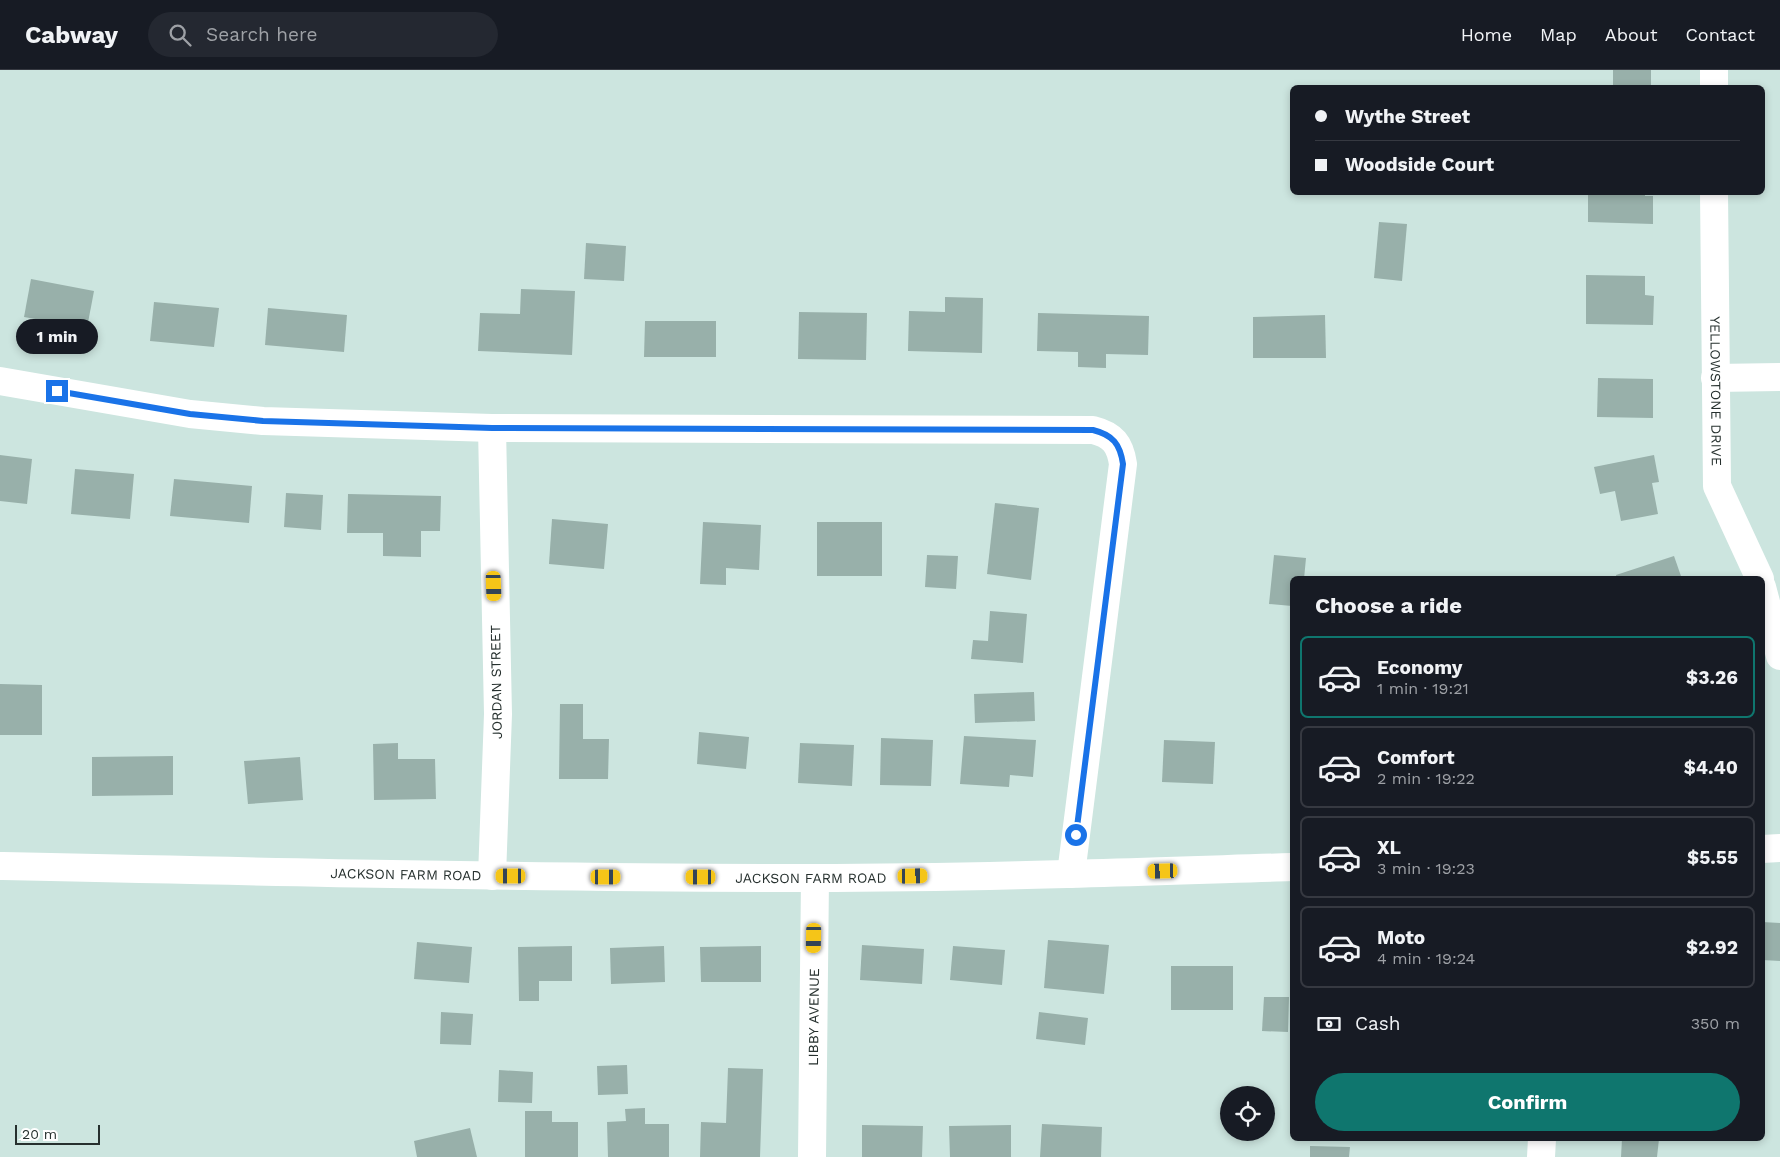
<!DOCTYPE html>
<html lang="en">
<head>
<meta charset="utf-8">
<style>
  body { margin:0; font-family:"Work Sans",sans-serif; background:#242831; color:#f1f3f6; height:100vh; display:flex; flex-direction:column; font-size:19px; white-space:nowrap }
  * { box-sizing:border-box; margin:0 }
  p { font-size:16px; color:#9ea1a6 }
  .icon { flex:none; width:28px; height:28px; fill:none; stroke:currentColor; stroke-width:2; stroke-linecap:round; stroke-linejoin:round }
  .map { position:relative; flex:1; overflow:hidden }
  .drawer { position:absolute; left:1290px; top:506px; width:475px; height:565px; display:flex; flex-direction:column; background:#171b24; border-radius:8px; box-shadow:0 2px 8px #0003 }
  .drawer>* { flex:none }
  .guide { position:absolute; left:1290px; top:15px; width:475px; height:110px; border-radius:8px; box-shadow:0 2px 8px #0003; display:grid; align-content:center; height:110px; padding:0 25px; background:#171b24 }
  .fabs { position:absolute; left:1220px; top:1016px; display:grid; gap:10px }
  .fabs a { display:grid; place-items:center; width:55px; height:55px; border-radius:50%; background:#171b24; box-shadow:0 2px 8px #0003; font-size:25px }
  .scale { position:absolute; left:15px; bottom:12px; width:85px; box-sizing:border-box; padding-left:5px; border:2px solid #26302e; border-top:0; font-size:14px; line-height:18px; white-space:nowrap; color:#26302e; -webkit-text-stroke:4px #fff; paint-order:stroke }
  .end { position:absolute; width:22px; height:22px; margin:-11px; border:6px solid #1a73e8; background:#fff; box-shadow:0 0 0 2px #fff }
  .from { border-radius:50% }
  .bubble { position:absolute; height:35px; border-radius:18px; background:#171b24; box-shadow:0 2px 8px #0003; font-size:16px; font-weight:700; line-height:35px; text-align:center }
  .car { position:absolute; width:15px; height:30px; margin:-15px -8px; border-radius:6px; box-shadow:0 0 4px 1px #0007; background:linear-gradient(#f5c518 24%,#345 0 40%,#f5c518 0 76%,#345 0 86%,#f5c518 0) }
  .guide b { display:flex; align-items:center; gap:18px; height:48px; font-size:19px }
  .guide b+b { border-top:1px solid #363941 }
  .guide i { width:12px; height:12px; background:#f1f3f6 }
  ul { padding:0; list-style:none }
  li { display:flex; align-items:center; gap:15px; height:82px; margin:0 10px 8px; padding:0 15px; border:2px solid #363941; border-radius:8px }
  li div { flex:1 }
  li b { display:block; font-size:19px }
  li em { font-style:normal; font-weight:700 }
  li.active { border-color:#0f766e }
  li>.icon { width:45px; height:45px; stroke-width:1.5 }
  h2 { padding:0 25px; font-size:22px; line-height:60px }
  .pay { display:flex; align-items:center; gap:12px; height:55px; padding:0 25px; font-size:19px }
  .pay p { margin-inline-start:auto }
  .button { display:flex; gap:10px; margin-top:auto; padding:10px 25px }
  .button a { flex:1; height:58px; border-radius:30px; background:#0f766e; color:#fff; font-size:20px; font-weight:700; line-height:58px; text-align:center }
  header { display:flex; align-items:center; gap:30px; box-sizing:border-box; height:70px; padding:0 25px; background:#171b24; border-bottom:1px solid #363941 }
  header strong { font-size:24px }
  nav { display:flex; gap:28px; margin-inline-start:auto; font-size:18px }
  .search { width:350px; height:45px; background:#242831; display:flex; align-items:center; gap:12px; box-sizing:border-box; padding:0 18px; border-radius:28px; color:#9ea1a6; font-size:19px }
  .map>svg:first-child { display:block }
</style>
</head>
<body>
<header>
<strong>Cabway</strong>
<div class="search"><svg class="icon" aria-label="search" viewBox="0 0 24 24"><circle cx="10" cy="10" r="6"/><path d="M15 15l6 6"/></svg>Search here</div>
<nav><a>Home</a><a>Map</a><a>About</a><a>Contact</a></nav>
</header>
<div class="map">
<svg width="1780" height="1087" viewBox="0 0 1780 1087">
  <rect width="100%" height="100%" fill="#cce5df"/>
  <!-- building -->
  <g fill="#98b0aa">
    <rect x="1613" y="0" width="38" height="18"/>
    <polygon points="1588,122 1645,122 1645,126 1653,126 1653,154 1588,152"/>
    <polygon points="1379,152 1407,154 1402,211 1374,208"/>
    <polygon points="586,173 626,176 624,211 584,209"/>
    <polygon points="1586,205 1645,206 1645,225 1654,226 1653,255 1586,254"/>
    <polygon points="31,209 94,221 87,258 24,247"/>
    <polygon points="521,219 575,221 572,285 478,281 480,243 520,244"/>
    <polygon points="945,227 983,228 982,283 908,281 909,241 945,242"/>
    <polygon points="154,232 219,238 214,277 150,271"/>
    <polygon points="268,238 347,245 344,282 265,275"/>
    <polygon points="799,242 867,243 866,290 798,289"/>
    <polygon points="1038,243 1149,246 1148,285 1106,284 1106,298 1078,297 1078,282 1037,281"/>
    <polygon points="1325,245 1326,288 1253,288 1253,247"/>
    <polygon points="645,251 716,251 716,287 644,287"/>
    <polygon points="1598,308 1653,309 1653,348 1597,347"/>
    <polygon points="0,385 32,389 27,434 0,431"/>
    <polygon points="1654,385 1659,412 1652,413 1658,444 1621,451 1615,421 1600,424 1594,397"/>
    <polygon points="75,399 134,404 130,449 71,444"/>
    <polygon points="174,409 252,416 249,453 170,446"/>
    <polygon points="286,423 323,425 321,460 284,457"/>
    <polygon points="348,424 441,426 440,461 421,461 421,487 383,486 383,463 347,463"/>
    <polygon points="995,433 1039,438 1031,510 987,504"/>
    <polygon points="552,449 608,454 604,499 549,494"/>
    <polygon points="703,452 761,455 759,500 726,498 726,515 700,514"/>
    <rect x="817" y="452" width="65" height="54"/>
    <polygon points="927,485 958,486 956,519 925,517"/>
    <polygon points="1274,485 1306,488 1304,509 1292,509 1292,536 1269,534"/>
    <polygon points="1674,486 1682,509 1617,509 1616,505"/>
    <polygon points="990,541 1027,544 1023,593 971,589 973,570 988,571"/>
    <polygon points="0,614 42,615 42,665 0,665"/>
    <polygon points="1034,622 1035,651 975,653 974,624"/>
    <polygon points="560,634 583,634 583,669 609,669 608,709 559,709"/>
    <polygon points="699,662 749,667 746,699 697,694"/>
    <polygon points="964,666 1036,670 1033,707 1010,705 1009,717 960,714"/>
    <polygon points="881,668 933,670 931,716 880,715"/>
    <polygon points="1164,670 1215,672 1213,714 1162,712"/>
    <polygon points="398,673 398,689 435,689 436,729 374,730 373,674"/>
    <polygon points="800,673 854,675 852,716 798,713"/>
    <polygon points="173,686 173,725 92,726 92,687"/>
    <polygon points="300,687 303,730 248,734 244,691"/>
    <polygon points="1762,852 1780,853 1780,891 1762,890"/>
    <polygon points="1048,870 1109,875 1104,924 1044,918"/>
    <polygon points="417,872 472,877 469,913 414,909"/>
    <polygon points="862,875 924,879 922,914 860,910"/>
    <polygon points="572,876 572,911 539,911 539,931 519,931 518,877"/>
    <polygon points="664,876 665,912 611,914 610,878"/>
    <polygon points="761,876 761,912 701,912 700,877"/>
    <polygon points="953,876 1005,880 1002,915 950,910"/>
    <rect x="1171" y="896" width="62" height="44"/>
    <polygon points="1264,927 1289,927 1288,962 1262,961"/>
    <polygon points="441,942 473,944 471,975 440,974"/>
    <polygon points="1039,942 1088,948 1085,975 1036,969"/>
    <polygon points="627,995 628,1024 598,1025 597,996"/>
    <polygon points="728,998 763,999 760,1087 700,1087 701,1052 726,1053"/>
    <polygon points="499,1000 533,1002 532,1033 498,1032"/>
    <polygon points="645,1038 645,1054 669,1054 669,1087 608,1087 607,1052 626,1051 625,1039"/>
    <polygon points="525,1041 552,1041 552,1052 578,1052 578,1087 525,1087"/>
    <polygon points="1042,1054 1102,1057 1101,1087 1040,1087"/>
    <polygon points="862,1055 923,1056 922,1087 862,1087"/>
    <polygon points="1011,1055 1011,1087 950,1087 949,1056"/>
    <polygon points="470,1058 477,1087 417,1087 414,1071"/>
    <polygon points="1622,1069 1659,1069 1657,1087 1621,1087"/>
    <polygon points="1310,1076 1350,1077 1349,1087 1310,1087"/>
  </g>
  <g fill="none" stroke-linecap="round" stroke-linejoin="round">
    <!-- minor -->
    <g stroke="#fff" stroke-width="28">
      <polyline points="1714,0 1714,18"/>
      <path id="s1" d="M 1714,122 L 1717,416 L 1760,509"/>
      <polyline points="1715,308 1780,307"/>
      <path d="M 0,311 L 190,344 L 263,351 L 492,358 L 1093,360 C 1113,365 1120,374 1123,394 L 1071,804"/>
      <polyline points="1762,517 1780,586"/>
      <polyline points="1762,779 1780,778"/>
      <path id="s2" d="M 0,796 C 271,802 541,808 812,808 C 972,808 1132,802 1292,797"/>
      <polyline points="492,806 498,644 492,358"/>
      <path id="s3" d="M 812,1087 L 815,808"/>
      <polyline points="1541,1087 1542,1069"/>
    </g>
  </g>
  <g fill="none" stroke-linecap="round" stroke-linejoin="round">
    <!-- route -->
    <path stroke="#1a73e8" stroke-width="6" d="M 57,321 L 190,344 L 263,351 L 492,358 L 1093,360 C 1113,365 1120,374 1123,394 L 1076,765"/>
  </g>
  <g text-anchor="middle" stroke-width="4" stroke-linejoin="round" paint-order="stroke">
    <!-- street labels -->
    <g font-size="14" fill="#26302e" stroke="#fff">
      <text dy="5" stroke="none"><textPath href="#s1" startOffset="199">YELLOWSTONE DRIVE</textPath></text>
      <text transform="translate(496 612) rotate(-91)" y="5">JORDAN STREET</text>
      <text dy="5" stroke="none"><textPath href="#s2" startOffset="406">JACKSON FARM ROAD</textPath></text>
      <text dy="5" stroke="none"><textPath href="#s2" startOffset="811">JACKSON FARM ROAD</textPath></text>
      <text dy="5" stroke="none"><textPath href="#s3" startOffset="140">LIBBY AVENUE</textPath></text>
    </g>
  </g>
</svg>
<div class="fabs">
<a><svg class="icon" aria-label="locate" viewBox="0 0 24 24"><circle cx="12" cy="12" r="6"/><path d="M12 2v4M12 18v4M2 12h4M18 12h4"/></svg></a>
</div>
<div class="scale">20 m</div>
<i class="end from" style="left:1076px;top:765px"></i>
<i class="end" style="left:57px;top:321px"></i>
<div class="bubble" style="left:16px;top:249px;width:82px">1 min</div>
<i class="car" style="left:494px;top:516px;rotate:178deg"></i>
<i class="car" style="left:1163px;top:801px;rotate:268deg"></i>
<i class="car" style="left:511px;top:806px;rotate:270deg"></i>
<i class="car" style="left:913px;top:806px;rotate:89deg"></i>
<i class="car" style="left:606px;top:807px;rotate:90deg"></i>
<i class="car" style="left:701px;top:807px;rotate:270deg"></i>
<i class="car" style="left:814px;top:868px;rotate:181deg"></i>
<div class="guide">
<b><i class="from"></i>Wythe Street</b>
<b><i></i>Woodside Court</b>
</div>
<section class="drawer">
<h2>Choose a ride</h2>
<ul>
<li class="active"><svg class="icon" aria-label="car" viewBox="0 0 24 24"><path d="M5 17H2v-5l4-1 3-4h7l3 4 3 1v5h-3M9 17h6M6 11h13"/><circle cx="7" cy="17" r="2"/><circle cx="17" cy="17" r="2"/></svg><div><b>Economy</b><p>1 min · 19:21</p></div><em>$3.26</em></li>
<li><svg class="icon" aria-label="car" viewBox="0 0 24 24"><path d="M5 17H2v-5l4-1 3-4h7l3 4 3 1v5h-3M9 17h6M6 11h13"/><circle cx="7" cy="17" r="2"/><circle cx="17" cy="17" r="2"/></svg><div><b>Comfort</b><p>2 min · 19:22</p></div><em>$4.40</em></li>
<li><svg class="icon" aria-label="car" viewBox="0 0 24 24"><path d="M5 17H2v-5l4-1 3-4h7l3 4 3 1v5h-3M9 17h6M6 11h13"/><circle cx="7" cy="17" r="2"/><circle cx="17" cy="17" r="2"/></svg><div><b>XL</b><p>3 min · 19:23</p></div><em>$5.55</em></li>
<li><svg class="icon" aria-label="car" viewBox="0 0 24 24"><path d="M5 17H2v-5l4-1 3-4h7l3 4 3 1v5h-3M9 17h6M6 11h13"/><circle cx="7" cy="17" r="2"/><circle cx="17" cy="17" r="2"/></svg><div><b>Moto</b><p>4 min · 19:24</p></div><em>$2.92</em></li>
</ul>
<div class="pay"><svg class="icon" aria-label="cash" viewBox="0 0 24 24"><path d="M3 7h18v10H3z"/><circle cx="12" cy="12" r="2"/></svg>Cash<p>350 m</p></div>
<div class="button"><a>Confirm</a></div>
</section>
</div>
</body>
</html>
